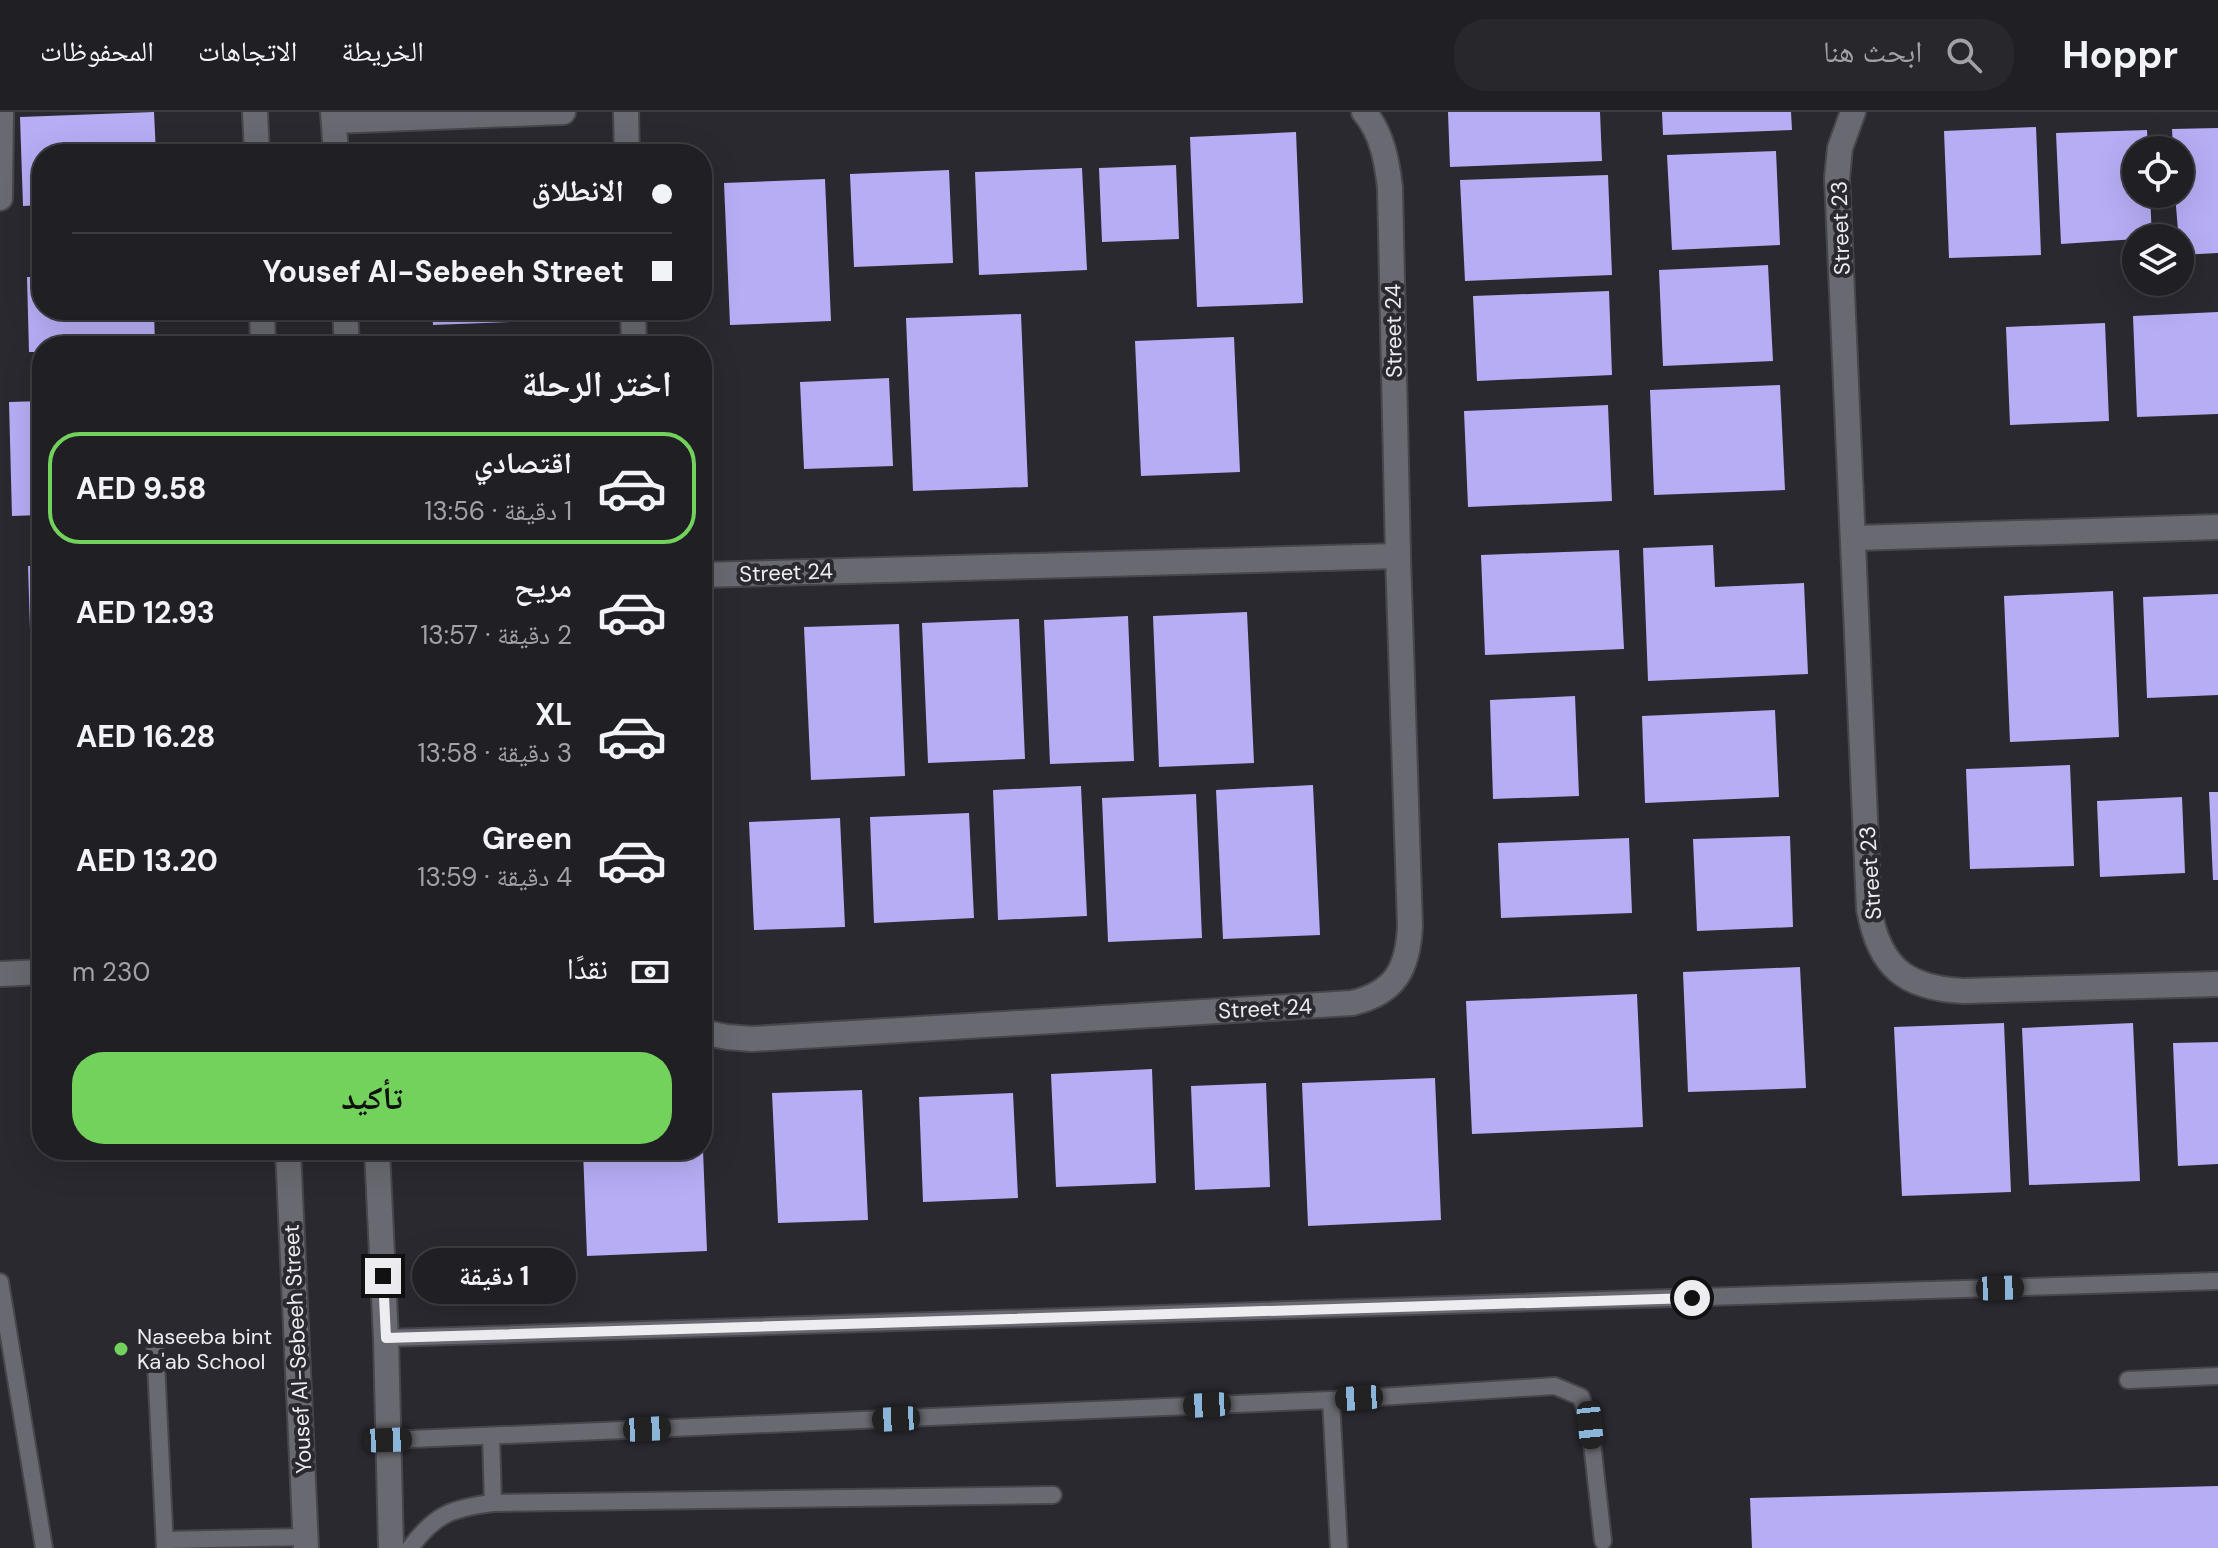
<!DOCTYPE html>
<html lang="ar">
<head>
<meta charset="utf-8">
<style>
  body { margin:0; font-family:"DM Sans","Noto Naskh Arabic",sans-serif; background:#28272c; color:#f1f3f6; direction:rtl; height:100vh; display:flex; flex-direction:column; font-size:30px; white-space:nowrap }
  * { box-sizing:border-box; margin:0 }
  p { font-size:26px; color:#a2a2a6 }
  .icon { flex:none; width:44px; height:44px; fill:none; stroke:currentColor; stroke-width:2; stroke-linecap:round; stroke-linejoin:round }
  .map { position:relative; flex:1; overflow:hidden; direction:ltr }
  .side { position:absolute; left:32px; top:224px; width:680px; height:824px; display:flex; flex-direction:column; background:#201f24; border-radius:32px; box-shadow:0 8px 32px #0002,0 0 0 2px #3d3d41; direction:rtl }
  .side>* { flex:none }
  .guide { position:absolute; left:32px; top:32px; width:680px; height:176px; border-radius:32px; box-shadow:0 8px 32px #0002,0 0 0 2px #3d3d41; direction:rtl; display:grid; align-content:center; height:176px; padding:0 40px; background:#201f24 }
  .fabs { position:absolute; left:2122px; top:24px; display:grid; gap:16px }
  .fabs a { display:grid; place-items:center; width:72px; height:72px; border-radius:50%; background:#201f24; box-shadow:0 8px 32px #0002,0 0 0 2px #3d3d41; font-size:40px }
  .end { position:absolute; width:36px; height:36px; margin:-18px; border:10px solid #ececf1; background:#111; box-shadow:0 0 0 4px #111 }
  .from { border-radius:50% }
  .bubble { position:absolute; height:56px; border-radius:28px; background:#201f24; box-shadow:0 8px 32px #0002,0 0 0 2px #3d3d41; font-size:26px; font-weight:700; line-height:56px; text-align:center; direction:rtl }
  .car { position:absolute; width:24px; height:48px; margin:-24px -12px; border-radius:10px; box-shadow:0 0 6px 2px #0007; background:linear-gradient(#222 24%,#8ab4d8 0 40%,#222 0 76%,#8ab4d8 0 86%,#222 0) }
  .guide b { display:flex; align-items:center; gap:28px; height:76px; font-size:30px }
  .guide b+b { border-top:2px solid #3d3d41 }
  .guide i { width:20px; height:20px; background:#f1f3f6 }
  ul { padding:0; list-style:none }
  li { display:flex; align-items:center; gap:24px; height:112px; margin:0 16px 12px; padding:0 24px; border:4px solid transparent; border-radius:32px }
  li div { flex:1 }
  li b { display:block; font-size:30px }
  li em { font-style:normal; font-weight:700 }
  li.selected { border-color:#73d25c }
  li>.icon { width:72px; height:72px; stroke-width:1.5 }
  h2 { padding:0 40px; font-size:36px; line-height:96px }
  .pay { display:flex; align-items:center; gap:20px; height:88px; padding:0 40px; font-size:30px }
  .pay p { margin-inline-start:auto }
  .button { display:flex; gap:16px; margin-top:auto; padding:16px 40px }
  .button a { flex:1; height:92px; border-radius:32px; background:#73d25c; color:#111; font-size:32px; font-weight:700; line-height:92px; text-align:center }
  header { display:flex; align-items:center; gap:48px; box-sizing:border-box; height:112px; padding:0 40px; background:#201f24; border-bottom:2px solid #3d3d41 }
  header strong { font-size:38px }
  nav { display:flex; gap:44px; margin-inline-start:auto; font-size:28px }
  .search { width:560px; height:72px; background:#28272c; display:flex; align-items:center; gap:20px; box-sizing:border-box; padding:0 28px; border-radius:32px; color:#a2a2a6; font-size:30px }
  .map>svg:first-child { display:block }
</style>
</head>
<body>
<header>
<strong>Hoppr</strong>
<div class="search"><svg class="icon" aria-label="search" viewBox="0 0 24 24"><circle cx="10" cy="10" r="6"/><path d="M15 15l6 6"/></svg>ابحث هنا</div>
<nav><a>الخريطة</a><a>الاتجاهات</a><a>المحفوظات</a></nav>
</header>
<div class="map">
<svg width="2218" height="1436" viewBox="0 0 2218 1436">
  <rect width="100%" height="100%" fill="#2a2930"/>
  <!-- building -->
  <g fill="#b7adf5">
    <polygon points="154,0 156,42 42,42 42,93 23,94 20,5"/>
    <polygon points="1448,0 1600,0 1602,49 1450,55"/>
    <polygon points="1662,0 1791,0 1792,18 1663,23"/>
    <polygon points="2036,15 2041,143 1949,146 1944,19"/>
    <polygon points="2218,16 2218,141 2180,143 2175,82 2180,82 2180,38 2173,38 2172,17"/>
    <polygon points="2147,18 2148,38 2136,38 2136,82 2150,82 2152,126 2061,132 2056,21"/>
    <polygon points="1296,20 1303,191 1197,195 1190,25"/>
    <polygon points="1776,39 1780,133 1672,138 1667,43"/>
    <polygon points="1176,53 1179,127 1102,130 1099,56"/>
    <polygon points="1082,56 1087,158 979,163 975,60"/>
    <polygon points="949,58 953,151 854,155 850,62"/>
    <polygon points="1608,63 1612,163 1465,169 1460,68"/>
    <polygon points="825,67 831,209 730,213 724,71"/>
    <polygon points="1768,153 1773,249 1663,254 1659,158"/>
    <polygon points="27,165 42,165 42,198 154,198 155,234 42,234 42,240 29,240"/>
    <polygon points="1609,179 1612,263 1477,269 1473,184"/>
    <polygon points="432,198 582,198 583,207 433,213"/>
    <polygon points="2218,200 2218,302 2137,305 2133,204"/>
    <polygon points="1021,202 1028,375 913,379 906,206"/>
    <polygon points="2105,211 2109,309 2010,313 2006,215"/>
    <polygon points="1234,225 1240,360 1141,364 1135,229"/>
    <polygon points="889,266 893,354 804,357 800,270"/>
    <polygon points="1780,273 1785,378 1654,383 1650,278"/>
    <polygon points="42,289 42,403 12,404 9,290"/>
    <polygon points="1608,293 1612,389 1468,395 1464,299"/>
    <polygon points="1713,433 1715,475 1804,471 1808,562 1648,569 1643,436"/>
    <polygon points="1619,438 1624,537 1485,543 1481,443"/>
    <polygon points="28,454 42,454 42,549 31,550"/>
    <polygon points="2113,479 2119,625 2010,630 2004,484"/>
    <polygon points="2218,482 2218,583 2147,586 2143,485"/>
    <polygon points="1247,500 1254,651 1159,655 1153,504"/>
    <polygon points="1128,504 1134,649 1050,652 1044,508"/>
    <polygon points="1019,507 1025,647 928,651 922,511"/>
    <polygon points="899,512 905,664 811,668 804,515"/>
    <polygon points="1575,584 1579,684 1493,687 1490,588"/>
    <polygon points="1775,598 1779,685 1645,691 1642,604"/>
    <polygon points="2070,653 2074,754 1970,757 1966,657"/>
    <polygon points="1313,673 1320,823 1223,827 1216,678"/>
    <polygon points="1081,674 1087,804 998,808 993,678"/>
    <polygon points="2209,680 2218,680 2218,768 2213,768"/>
    <polygon points="1196,682 1202,826 1108,830 1102,686"/>
    <polygon points="2182,685 2185,761 2100,765 2097,689"/>
    <polygon points="969,701 974,806 874,811 870,705"/>
    <polygon points="840,706 845,815 754,818 749,710"/>
    <polygon points="1790,724 1793,815 1697,819 1693,727"/>
    <polygon points="1629,726 1632,801 1501,806 1498,731"/>
    <polygon points="1800,855 1806,976 1688,980 1683,860"/>
    <polygon points="1637,882 1643,1015 1472,1022 1466,889"/>
    <polygon points="2004,911 2011,1080 1902,1084 1894,915"/>
    <polygon points="2133,911 2140,1069 2029,1073 2022,916"/>
    <polygon points="2218,930 2218,1052 2178,1054 2173,931"/>
    <polygon points="1152,957 1156,1071 1056,1075 1051,962"/>
    <polygon points="1435,966 1441,1108 1308,1114 1302,971"/>
    <polygon points="1266,971 1270,1075 1195,1078 1191,974"/>
    <polygon points="862,978 868,1108 778,1111 772,981"/>
    <polygon points="1013,981 1018,1086 923,1090 919,985"/>
    <polygon points="583,1038 703,1038 707,1139 587,1144"/>
    <polygon points="2218,1374 2218,1436 1752,1436 1750,1386"/>
  </g>
  <g fill="none" stroke-linecap="round" stroke-linejoin="round">
    <defs>
      <g id="service">
        <polyline points="0,1170 44,1436"/>
        <polyline points="386,1226 2218,1169"/>
        <polyline points="155,1231 165,1436"/>
        <polyline points="2128,1268 2218,1264"/>
        <polyline points="1331,1288 1555,1274 1581,1285 1590,1313 1603,1429"/>
        <polyline points="491,1324 493,1391"/>
        <polyline points="388,1328 1331,1288 1339,1436"/>
        <polyline points="165,1428 306,1425"/>
        <path d="M 410,1436 C 435,1402 452,1396 493,1391 L 1053,1383"/>
      </g>
      <g id="minor">
        <polyline points="626,0 627,42"/>
        <path d="M 1853,0 L 1840,36 L 1837,66 L 1869,797 C 1879,855 1905,876 1963,879 L 2218,872"/>
        <polyline points="334,9 563,0"/>
        <polyline points="0,86 1,0"/>
        <polyline points="633,198 634,234"/>
        <polyline points="1855,426 2218,415"/>
        <polyline points="702,463 1398,444"/>
        <polyline points="0,862 42,860"/>
        <path d="M 702,920 L 727,925 L 752,927 L 1352,891 C 1395,881 1408,857 1410,814 L 1398,444 L 1390,76 C 1387,49 1382,21 1364,0"/>
      </g>
      <g id="tertiary">
        <polyline points="255,0 257,42"/>
        <polyline points="333,0 336,42"/>
        <polyline points="262,198 263,234"/>
        <polyline points="345,198 347,234"/>
        <polyline points="288,1038 306,1436"/>
        <polyline points="377,1038 386,1226 391,1436"/>
      </g>
    </defs>
    <!-- service casing -->
    <use href="#service" stroke="#46464c" stroke-width="20"/>
    <!-- minor casing -->
    <use href="#minor" stroke="#46464c" stroke-width="28"/>
    <!-- tertiary casing -->
    <use href="#tertiary" stroke="#46464c" stroke-width="28"/>
    <!-- service -->
    <use href="#service" stroke="#696971" stroke-width="16"/>
    <!-- minor -->
    <use href="#minor" stroke="#696971" stroke-width="24"/>
    <!-- tertiary -->
    <use href="#tertiary" stroke="#696971" stroke-width="24"/>
  </g>
  <g fill="none" stroke-linecap="round" stroke-linejoin="round">
    <!-- route -->
    <polyline stroke="#ececf1" stroke-width="10" points="383,1164 386,1226 1692,1186"/>
  </g>
  <!-- markers -->
  <circle fill="#73d25c" stroke="#2a2930" stroke-width="3" cx="121" cy="1237" r="8"/>
  <g text-anchor="middle" stroke-width="8" stroke-linejoin="round" paint-order="stroke">
    <!-- street labels -->
    <g font-size="22" fill="#ececf1" stroke="#2a2930">
      <text transform="translate(1840 116) rotate(-92)" y="8">Street 23</text>
      <text transform="translate(1393 219) rotate(-91)" y="8">Street 24</text>
      <text transform="translate(786 460) rotate(-2)" y="8">Street 24</text>
      <text transform="translate(1870 761) rotate(-94)" y="8">Street 23</text>
      <text transform="translate(1265 896) rotate(-3)" y="8">Street 24</text>
      <text transform="translate(297 1237) rotate(-93)" y="8">Yousef Al-Sebeeh Street</text>
    </g>
    <!-- poi labels -->
    <g font-size="22" fill="#ececf1" stroke="#2a2930" text-anchor="start">
      <text x="137" y="1232">Naseeba bint<tspan x="137" dy="25">Ka'ab School</tspan></text>
    </g>
  </g>
</svg>
<div class="fabs">
<a><svg class="icon" aria-label="locate" viewBox="0 0 24 24"><circle cx="12" cy="12" r="6"/><path d="M12 2v4M12 18v4M2 12h4M18 12h4"/></svg></a>
<a><svg class="icon" aria-label="layers" viewBox="0 0 24 24"><path d="M12 4l9 5-9 5-9-5zM3 14l9 5 9-5"/></svg></a>
</div>
<i class="end from" style="left:1692px;top:1186px"></i>
<i class="end" style="left:383px;top:1164px"></i>
<div class="bubble" style="left:412px;top:1136px;width:164px">1 دقيقة</div>
<i class="car" style="left:2000px;top:1176px;rotate:88deg"></i>
<i class="car" style="left:1359px;top:1286px;rotate:266deg"></i>
<i class="car" style="left:1207px;top:1293px;rotate:267deg"></i>
<i class="car" style="left:896px;top:1307px;rotate:267deg"></i>
<i class="car" style="left:1590px;top:1313px;rotate:174deg"></i>
<i class="car" style="left:647px;top:1317px;rotate:87deg"></i>
<i class="car" style="left:388px;top:1328px;rotate:88deg"></i>
<div class="guide">
<b><i class="from"></i>الانطلاق</b>
<b><i></i>Yousef Al-Sebeeh Street</b>
</div>
<section class="side">
<h2>اختر الرحلة</h2>
<ul>
<li class="selected"><svg class="icon" aria-label="car" viewBox="0 0 24 24"><path d="M5 17H2v-5l4-1 3-4h7l3 4 3 1v5h-3M9 17h6M6 11h13"/><circle cx="7" cy="17" r="2"/><circle cx="17" cy="17" r="2"/></svg><div><b>اقتصادي</b><p>1 دقيقة · 13:56</p></div><em>AED 9.58</em></li>
<li><svg class="icon" aria-label="car" viewBox="0 0 24 24"><path d="M5 17H2v-5l4-1 3-4h7l3 4 3 1v5h-3M9 17h6M6 11h13"/><circle cx="7" cy="17" r="2"/><circle cx="17" cy="17" r="2"/></svg><div><b>مريح</b><p>2 دقيقة · 13:57</p></div><em>AED 12.93</em></li>
<li><svg class="icon" aria-label="car" viewBox="0 0 24 24"><path d="M5 17H2v-5l4-1 3-4h7l3 4 3 1v5h-3M9 17h6M6 11h13"/><circle cx="7" cy="17" r="2"/><circle cx="17" cy="17" r="2"/></svg><div><b>XL</b><p>3 دقيقة · 13:58</p></div><em>AED 16.28</em></li>
<li><svg class="icon" aria-label="car" viewBox="0 0 24 24"><path d="M5 17H2v-5l4-1 3-4h7l3 4 3 1v5h-3M9 17h6M6 11h13"/><circle cx="7" cy="17" r="2"/><circle cx="17" cy="17" r="2"/></svg><div><b>Green</b><p>4 دقيقة · 13:59</p></div><em>AED 13.20</em></li>
</ul>
<div class="pay"><svg class="icon" aria-label="cash" viewBox="0 0 24 24"><path d="M3 7h18v10H3z"/><circle cx="12" cy="12" r="2"/></svg>نقدًا<p>230 m</p></div>
<div class="button"><a>تأكيد</a></div>
</section>
</div>
</body>
</html>
